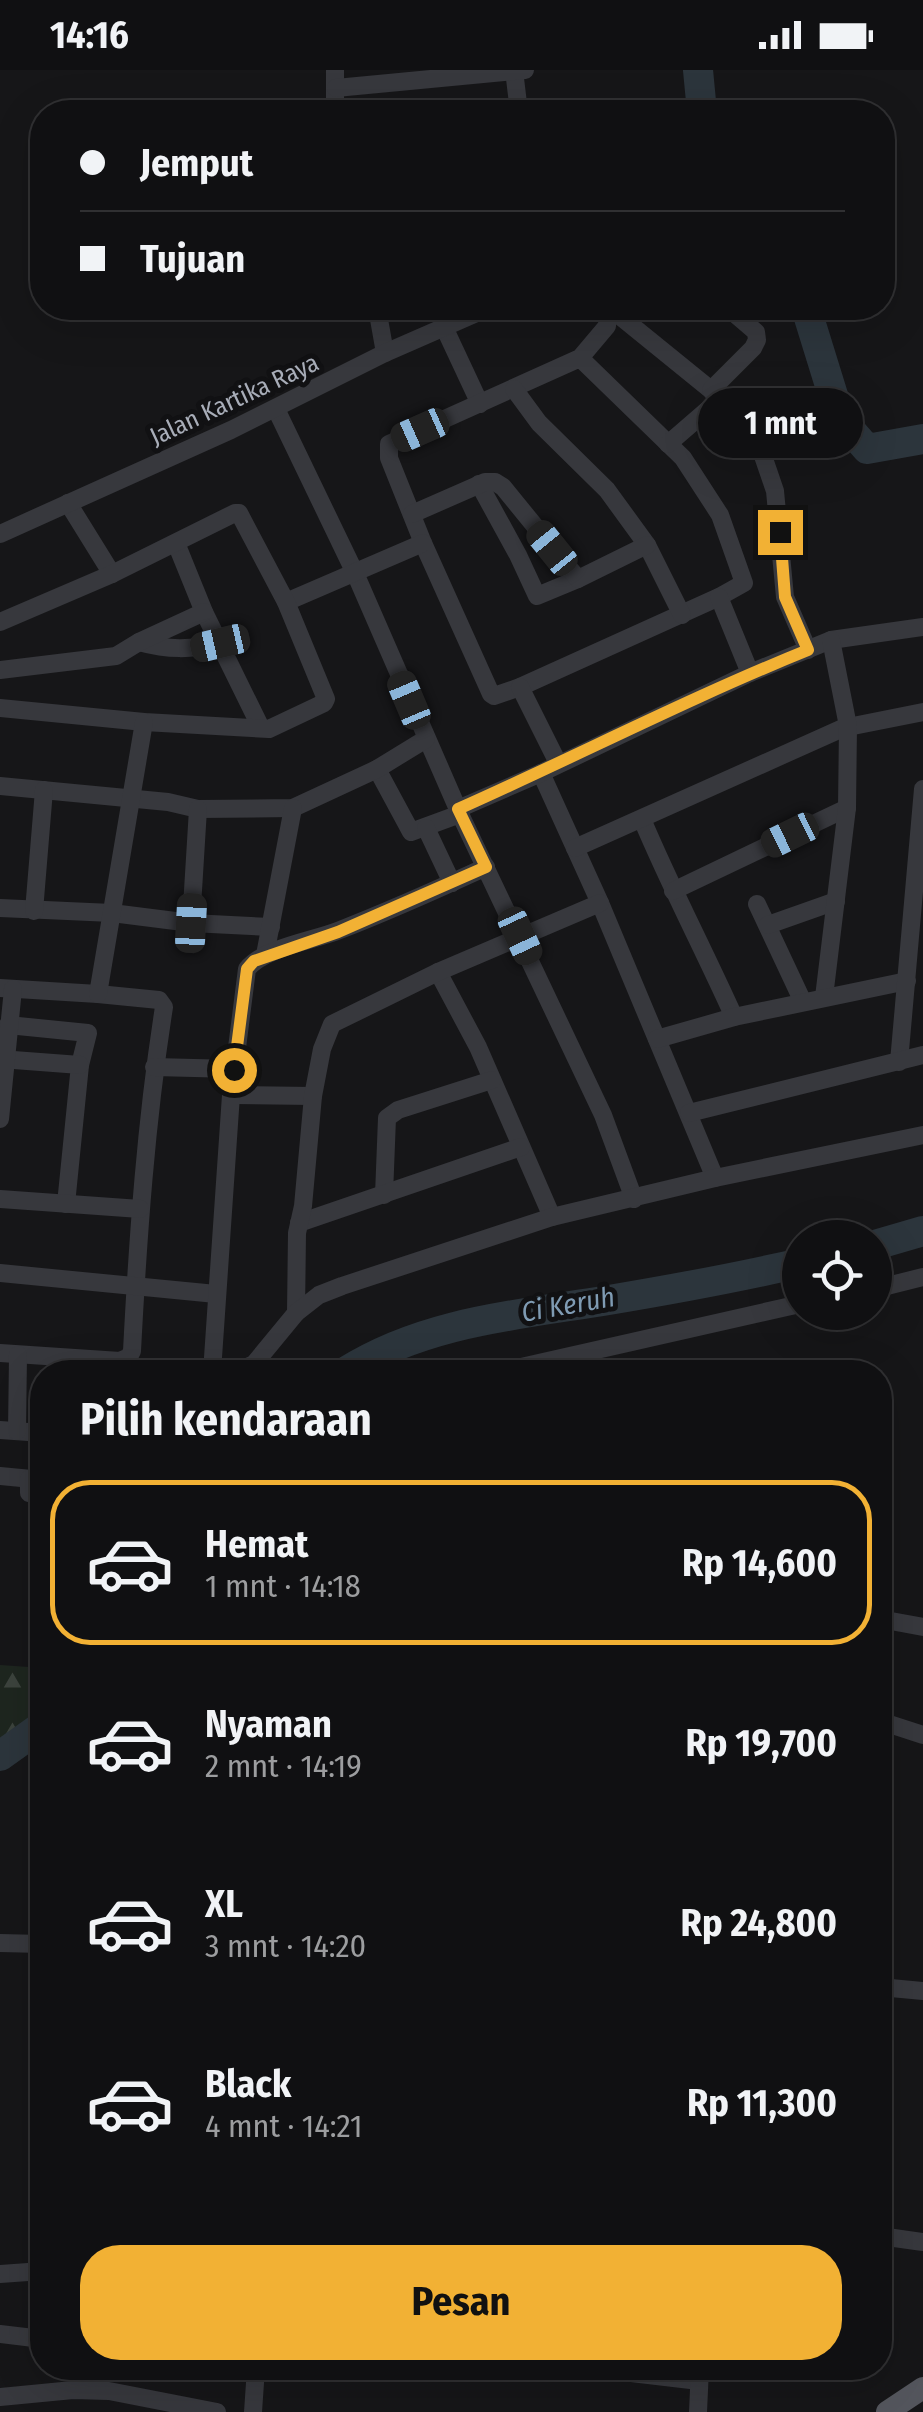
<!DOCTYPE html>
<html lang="id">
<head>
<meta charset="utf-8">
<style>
  body { margin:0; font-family:"Fira Sans Condensed",sans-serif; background:#1e1e20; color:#f1f3f6; height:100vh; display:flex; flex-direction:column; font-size:38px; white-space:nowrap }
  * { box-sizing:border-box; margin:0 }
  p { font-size:32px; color:#9c9d9f }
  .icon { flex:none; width:55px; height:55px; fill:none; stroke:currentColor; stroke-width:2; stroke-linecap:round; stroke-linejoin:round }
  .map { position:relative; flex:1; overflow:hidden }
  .sheet { position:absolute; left:30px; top:1290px; width:862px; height:1020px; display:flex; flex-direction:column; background:#101012; border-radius:40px; box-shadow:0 10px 40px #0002,0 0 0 2px #303032 }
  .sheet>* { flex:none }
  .guide { position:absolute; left:30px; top:30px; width:865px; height:220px; border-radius:40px; box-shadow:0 10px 40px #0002,0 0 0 2px #303032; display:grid; align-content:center; height:220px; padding:0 50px; background:#101012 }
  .buttons { position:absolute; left:782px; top:1150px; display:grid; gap:20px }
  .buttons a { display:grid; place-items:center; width:110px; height:110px; border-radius:50%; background:#101012; box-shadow:0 10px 40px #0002,0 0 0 2px #303032; font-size:50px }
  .end { position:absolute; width:45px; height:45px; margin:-22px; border:12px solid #f2b134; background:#111; box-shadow:0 0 0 5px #111 }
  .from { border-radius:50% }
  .bubble { position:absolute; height:70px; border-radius:35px; background:#101012; box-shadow:0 10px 40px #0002,0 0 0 2px #303032; font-size:32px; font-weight:700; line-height:70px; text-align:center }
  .car { position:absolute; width:30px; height:60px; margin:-30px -15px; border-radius:12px; box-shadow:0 0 8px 2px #0007; background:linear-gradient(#222 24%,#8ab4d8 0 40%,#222 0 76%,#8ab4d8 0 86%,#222 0) }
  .guide b { display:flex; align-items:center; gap:35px; height:95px; font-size:38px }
  .guide b+b { border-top:2px solid #303032 }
  .guide i { width:25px; height:25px; background:#f1f3f6 }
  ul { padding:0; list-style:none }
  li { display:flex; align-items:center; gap:30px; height:165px; margin:0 20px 15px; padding:0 30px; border:5px solid transparent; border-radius:40px }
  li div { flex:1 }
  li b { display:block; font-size:38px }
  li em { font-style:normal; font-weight:700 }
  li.current { border-color:#f2b134 }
  li>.icon { width:90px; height:90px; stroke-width:1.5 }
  h2 { padding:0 50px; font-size:45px; line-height:120px }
  .button { display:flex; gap:20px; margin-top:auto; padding:20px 50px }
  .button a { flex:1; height:115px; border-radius:40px; background:#f2b134; color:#111; font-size:40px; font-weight:700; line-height:115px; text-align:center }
  .status { display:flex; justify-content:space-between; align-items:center; height:70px; padding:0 50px; background:#101012; direction:ltr }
  .status svg { height:28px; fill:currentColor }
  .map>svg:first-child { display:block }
</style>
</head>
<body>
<div class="status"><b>14:16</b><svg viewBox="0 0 49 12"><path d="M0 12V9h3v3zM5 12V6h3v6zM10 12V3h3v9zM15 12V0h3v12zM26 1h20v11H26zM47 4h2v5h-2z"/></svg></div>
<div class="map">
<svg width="923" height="2342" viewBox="0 0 923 2342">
  <defs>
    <pattern id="forest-firs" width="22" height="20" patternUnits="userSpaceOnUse" patternTransform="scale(2.5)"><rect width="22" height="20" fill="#1e261f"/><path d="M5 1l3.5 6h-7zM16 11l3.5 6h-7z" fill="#3c433d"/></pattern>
  </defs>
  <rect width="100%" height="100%" fill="#161618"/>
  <!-- forest -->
  <polygon fill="url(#forest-firs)" points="0,1595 42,1598 42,1668 0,1689"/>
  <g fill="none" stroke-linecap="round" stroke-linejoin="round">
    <!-- river -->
    <g stroke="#2c353c" stroke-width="30">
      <polyline points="698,0 702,42"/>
      <polyline points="806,238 840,348 867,379 923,369"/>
      <polyline points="875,1175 923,1161"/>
      <path d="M 345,1302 C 422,1253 514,1245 603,1231 C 669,1220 735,1208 800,1193"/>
      <polyline points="0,1686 42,1656"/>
    </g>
    <!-- minor -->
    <g stroke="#37383d" stroke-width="18">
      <polyline points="335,0 335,42"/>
      <polyline points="514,0 519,42"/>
      <polyline points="336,18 525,0"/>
      <polyline points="377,238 385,283"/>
      <polyline points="610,238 711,320 762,383 775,421 785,527 808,580"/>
      <polyline points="444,257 480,334"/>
      <polyline points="580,288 683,388 720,445 744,513 719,527 520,617 494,626 491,624 423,473 389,388 389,374 580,288 607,256 608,238"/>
      <polyline points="514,319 539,353 607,420 647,475 682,545"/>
      <polyline points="711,320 753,278 757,270 756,262 728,238"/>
      <polyline points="276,339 355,503 460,744 603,1045 634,1129"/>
      <polyline points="668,374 720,329"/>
      <polyline points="479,414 518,485 537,526 578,509"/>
      <polyline points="68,433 112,504"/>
      <polyline points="412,444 485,412 495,412 503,417 578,509 647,475"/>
      <polyline points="0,464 231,360 385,283 488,238"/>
      <polyline points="176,473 204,542 261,658"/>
      <polyline points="719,527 750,603"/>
      <polyline points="286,532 423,473"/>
      <polyline points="0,552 112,504 235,443 239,443 286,532 326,629 324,633 269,659 144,652 0,638"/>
      <path d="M 139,572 C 168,580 191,580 220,573"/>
      <polyline points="0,600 116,586 139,572 204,542"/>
      <polyline points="520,617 558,693"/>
      <polyline points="377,699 411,762 460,744"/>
      <polyline points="541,703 600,833 715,1108"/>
      <polyline points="0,716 168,732 198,739 293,738 377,699 426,669"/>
      <polyline points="458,739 541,703 750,603 831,570 923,557"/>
      <path d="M 642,749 C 670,816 704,880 734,947"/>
      <polyline points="426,758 452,813"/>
      <polyline points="575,778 843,658 923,642"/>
      <polyline points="673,821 847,738"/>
      <polyline points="757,834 803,932"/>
      <polyline points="0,838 112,843 191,853 271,857"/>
      <polyline points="34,841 44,720"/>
      <polyline points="191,853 198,739"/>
      <polyline points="768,855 836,831"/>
      <polyline points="265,885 293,738"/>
      <polyline points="438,902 478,977 552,1147"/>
      <path d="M 0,918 L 98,924 L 159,930 L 164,937 C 146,1051 138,1166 132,1281 L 129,1287 L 120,1291 L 0,1283"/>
      <polyline points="98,924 144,652"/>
      <polyline points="824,927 847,738 848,656 831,570"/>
      <polyline points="8,955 88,963 80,995 66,1134"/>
      <polyline points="657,969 734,947 907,911"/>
      <polyline points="0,989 80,995"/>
      <polyline points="899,992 923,719"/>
      <polyline points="154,997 234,999"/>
      <polyline points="231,1025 313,1026"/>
      <polyline points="689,1043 923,985"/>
      <polyline points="0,1049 13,919"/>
      <polyline points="384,1125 387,1048 398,1040 492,1010"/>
      <polyline points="0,1129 140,1139"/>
      <polyline points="299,1153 521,1077"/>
      <polyline points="0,1203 216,1224"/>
      <polyline points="875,1219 923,1207"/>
      <polyline points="296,1243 297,1163 303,1136 313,1026 322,979 332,954 438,902 600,833"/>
      <polyline points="212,1300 243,1299 254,1294 296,1243 319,1225 342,1216 552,1147 715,1108 923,1065"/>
      <path d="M 212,1302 L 231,1025 L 247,899 C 265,877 313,871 340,860 C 389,841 438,819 486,797"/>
      <polyline points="499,1302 800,1234"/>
      <polyline points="0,1360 42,1363"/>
      <polyline points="17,1361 18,1285"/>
      <polyline points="0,1406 42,1410"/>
      <polyline points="29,1409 29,1423 42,1426"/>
      <polyline points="880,1549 923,1557"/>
      <polyline points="880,1651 923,1665"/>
      <polyline points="0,1873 42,1874"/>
      <polyline points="880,1917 923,1921"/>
      <polyline points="880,2166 923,2172"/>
      <polyline points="0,2204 42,2201"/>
      <polyline points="0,2264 42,2269"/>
      <polyline points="589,2298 699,2311"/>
      <polyline points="0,2327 73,2320 109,2321 217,2342"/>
      <polyline points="253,2342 256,2298"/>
      <polyline points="698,2342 700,2298"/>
    </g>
    <!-- major -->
    <polyline stroke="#53555c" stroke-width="22" points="887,2342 923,2318"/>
  </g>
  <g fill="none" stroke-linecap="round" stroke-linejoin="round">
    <!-- route -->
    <path stroke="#f2b134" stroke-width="12" d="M 234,1000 L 247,899 L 254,891 L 338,862 L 486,797 L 458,739 C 575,687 689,628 808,580 L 785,527 L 780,462"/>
  </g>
  <g text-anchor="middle" stroke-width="10" stroke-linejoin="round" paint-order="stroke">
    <!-- street labels -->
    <g font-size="25" fill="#a8adb8" stroke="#111113">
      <text transform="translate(234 329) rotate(-25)" y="9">Jalan Kartika Raya</text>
    </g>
    <!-- water labels -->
    <g font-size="28" font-style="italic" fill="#7f9bb3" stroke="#111113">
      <text transform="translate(568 1234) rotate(-10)" y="10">Ci Keruh</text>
    </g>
  </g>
</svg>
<div class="buttons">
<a><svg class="icon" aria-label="locate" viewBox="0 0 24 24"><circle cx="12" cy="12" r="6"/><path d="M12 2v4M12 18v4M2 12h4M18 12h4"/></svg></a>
</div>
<i class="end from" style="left:234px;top:1000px"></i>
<i class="end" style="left:780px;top:462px"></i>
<div class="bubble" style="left:698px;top:318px;width:165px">1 mnt</div>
<i class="car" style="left:420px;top:360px;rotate:246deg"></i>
<i class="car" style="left:552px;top:478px;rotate:321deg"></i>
<i class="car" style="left:220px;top:573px;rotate:257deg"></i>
<i class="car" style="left:409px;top:630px;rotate:337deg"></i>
<i class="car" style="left:790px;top:765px;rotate:244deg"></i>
<i class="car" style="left:191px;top:853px;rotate:3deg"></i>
<i class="car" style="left:520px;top:866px;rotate:155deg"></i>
<div class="guide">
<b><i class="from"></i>Jemput</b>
<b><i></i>Tujuan</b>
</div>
<section class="sheet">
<h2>Pilih kendaraan</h2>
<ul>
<li class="current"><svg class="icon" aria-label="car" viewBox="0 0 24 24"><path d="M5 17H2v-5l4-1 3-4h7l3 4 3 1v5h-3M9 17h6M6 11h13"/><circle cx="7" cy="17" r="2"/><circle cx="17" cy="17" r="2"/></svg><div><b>Hemat</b><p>1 mnt · 14:18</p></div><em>Rp 14,600</em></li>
<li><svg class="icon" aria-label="car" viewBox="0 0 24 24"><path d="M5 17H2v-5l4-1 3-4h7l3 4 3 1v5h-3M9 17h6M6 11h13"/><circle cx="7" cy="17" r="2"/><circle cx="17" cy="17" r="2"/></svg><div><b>Nyaman</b><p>2 mnt · 14:19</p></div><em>Rp 19,700</em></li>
<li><svg class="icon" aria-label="car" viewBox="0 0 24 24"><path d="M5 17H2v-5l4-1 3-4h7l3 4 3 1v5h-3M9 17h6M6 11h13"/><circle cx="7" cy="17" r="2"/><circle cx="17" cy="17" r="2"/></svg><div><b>XL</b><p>3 mnt · 14:20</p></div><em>Rp 24,800</em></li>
<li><svg class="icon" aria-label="car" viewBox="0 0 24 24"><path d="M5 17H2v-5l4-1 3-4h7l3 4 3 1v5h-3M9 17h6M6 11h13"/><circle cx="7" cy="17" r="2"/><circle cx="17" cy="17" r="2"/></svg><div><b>Black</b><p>4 mnt · 14:21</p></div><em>Rp 11,300</em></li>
</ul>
<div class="button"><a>Pesan</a></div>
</section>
</div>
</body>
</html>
